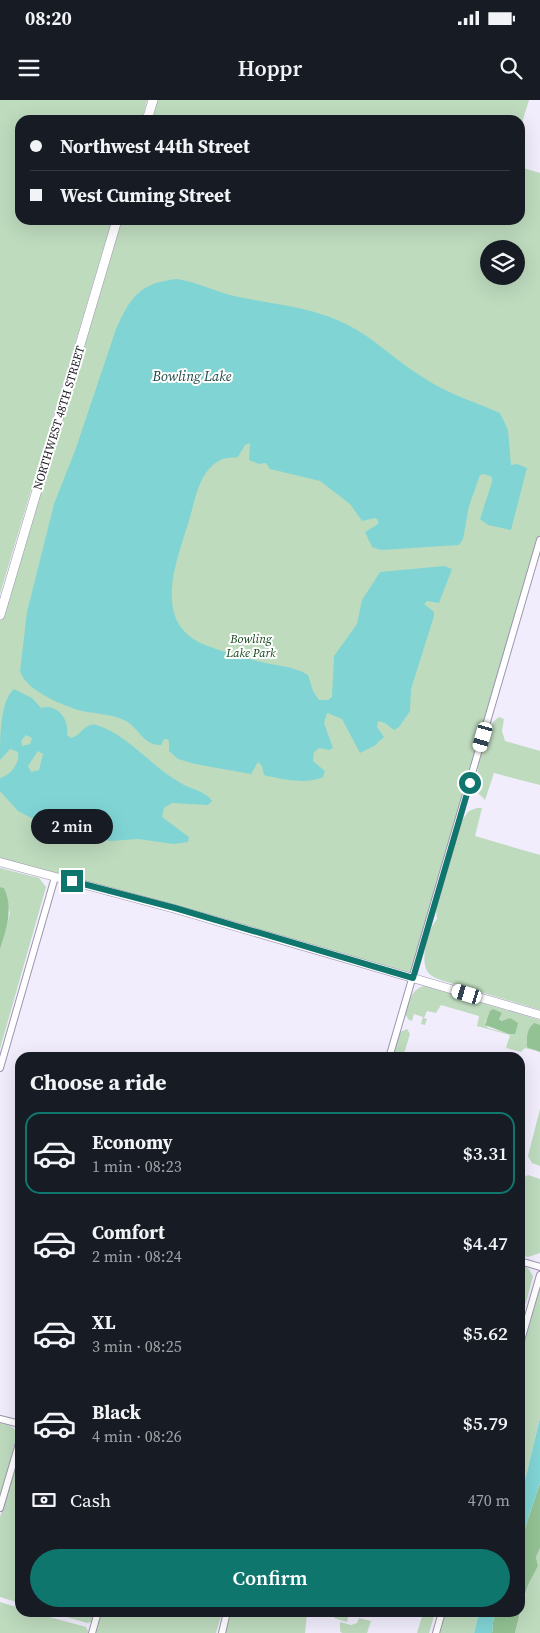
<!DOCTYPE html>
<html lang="en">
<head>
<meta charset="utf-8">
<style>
  body { margin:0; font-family:"Source Serif 4",serif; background:#20242c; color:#f1f3f6; height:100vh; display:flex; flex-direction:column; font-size:19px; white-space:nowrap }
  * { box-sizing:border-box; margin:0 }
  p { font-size:16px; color:#9ea1a6 }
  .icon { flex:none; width:28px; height:28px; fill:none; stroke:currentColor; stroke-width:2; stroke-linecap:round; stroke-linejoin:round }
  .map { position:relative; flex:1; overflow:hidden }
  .panel { position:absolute; left:15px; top:952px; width:510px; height:565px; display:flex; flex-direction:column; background:#171b24; border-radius:15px; box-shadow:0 5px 20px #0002 }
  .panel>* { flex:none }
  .guide { position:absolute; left:15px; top:15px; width:510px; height:110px; border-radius:15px; box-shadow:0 5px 20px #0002; display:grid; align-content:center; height:110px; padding:0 15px; background:#171b24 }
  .fabs { position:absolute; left:480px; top:140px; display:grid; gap:10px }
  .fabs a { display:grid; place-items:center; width:45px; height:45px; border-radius:50%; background:#171b24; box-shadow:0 5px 20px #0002; font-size:25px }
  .end { position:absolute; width:22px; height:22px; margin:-11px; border:6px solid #0f766e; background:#fff; box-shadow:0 0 0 2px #fff }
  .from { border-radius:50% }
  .bubble { position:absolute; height:35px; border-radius:18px; background:#171b24; box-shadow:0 5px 20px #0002; font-size:16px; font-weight:600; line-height:35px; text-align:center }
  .car { position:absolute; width:15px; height:30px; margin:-15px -8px; border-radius:6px; box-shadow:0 0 4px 1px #0007; background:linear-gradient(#fff 24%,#345 0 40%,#fff 0 76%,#345 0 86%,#fff 0) }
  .guide b { display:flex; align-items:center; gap:18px; height:48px; font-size:19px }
  .guide b+b { border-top:1px solid #363941 }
  .guide i { width:12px; height:12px; background:#f1f3f6 }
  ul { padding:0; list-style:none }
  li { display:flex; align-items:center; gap:15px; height:82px; margin:0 10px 8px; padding:0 5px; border:2px solid transparent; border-radius:15px }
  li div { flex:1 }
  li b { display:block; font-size:19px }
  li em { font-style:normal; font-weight:600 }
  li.active { border-color:#0f766e }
  li>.icon { width:45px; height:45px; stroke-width:1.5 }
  h2 { padding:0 15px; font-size:22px; line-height:60px }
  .pay { display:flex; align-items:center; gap:12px; height:55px; padding:0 15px; font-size:19px }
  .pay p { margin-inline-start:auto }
  .button { display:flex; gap:10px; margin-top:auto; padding:10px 15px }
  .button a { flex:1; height:58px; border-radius:30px; background:#0f766e; color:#fff; font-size:20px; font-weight:600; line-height:58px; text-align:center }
  .status { display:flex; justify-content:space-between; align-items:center; height:35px; padding:0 25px; background:#171b24; direction:ltr }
  .status svg { height:14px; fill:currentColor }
  header { display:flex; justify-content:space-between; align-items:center; height:65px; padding:0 15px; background:#171b24; font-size:22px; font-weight:600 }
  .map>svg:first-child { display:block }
</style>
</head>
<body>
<div class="status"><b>08:20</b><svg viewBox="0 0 49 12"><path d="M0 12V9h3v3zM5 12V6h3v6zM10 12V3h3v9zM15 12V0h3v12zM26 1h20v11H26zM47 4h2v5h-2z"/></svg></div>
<header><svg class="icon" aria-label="menu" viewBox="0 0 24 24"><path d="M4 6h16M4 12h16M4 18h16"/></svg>Hoppr<svg class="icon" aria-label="search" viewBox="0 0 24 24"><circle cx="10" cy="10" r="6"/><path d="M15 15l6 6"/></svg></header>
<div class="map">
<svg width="540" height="1533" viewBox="0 0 540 1533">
  <rect width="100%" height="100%" fill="#f1edfd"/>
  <!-- green -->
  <g fill="#bedbbe" fill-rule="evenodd">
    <polygon points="0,0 147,0 142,20 20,20 20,120 112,120 0,494"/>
    <polygon points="153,0 529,0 520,29 520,20 147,20"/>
    <path d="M 520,67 L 540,73 L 540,440 L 413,878 L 0,762 L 0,515 L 117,120 L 520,120 ZM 489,149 L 516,149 L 516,176 L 489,176 Z"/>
    <path d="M 499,617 L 504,619 L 502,631 L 505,641 L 540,651 L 540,685 L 494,673 L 485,700 L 478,693 C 473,678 484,625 499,617 Z"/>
    <path d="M 477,708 L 482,708 L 475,736 L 540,755 L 540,910 L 444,881 C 438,879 431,877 427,871 C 420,858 428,829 437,819 L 436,810 L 462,720 L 469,711 Z"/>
    <polygon points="0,768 39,778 46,787 0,949 0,850 10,813 4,788 0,787"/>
    <path d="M 424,886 L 540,920 L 540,930 L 534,950 L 540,952 L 525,948 L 521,952 L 506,948 L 510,935 L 477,926 L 479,916 L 441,905 L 436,913 L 427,911 L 424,918 L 427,919 L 425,925 L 421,924 L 423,917 L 414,914 L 412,921 L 409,920 L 405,914 C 409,902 410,890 424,886 ZM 502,913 L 499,919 L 505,922 L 511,934 L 488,928 L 485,922 L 489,917 Z"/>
    <polygon points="407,929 410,934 403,957 393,957 400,932"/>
    <polygon points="540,1009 540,1066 532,1063 528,1056"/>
    <polygon points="528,1075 540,1079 540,1153 528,1157 520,1155 520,1080"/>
    <polygon points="520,1164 528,1168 533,1176 526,1203 520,1208"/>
    <polygon points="540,1188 540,1318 520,1401 520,1257"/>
    <path d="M 0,1323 C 8,1325 16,1326 17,1336 L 0,1395 Z"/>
    <polygon points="20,1349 20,1503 0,1497 0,1417"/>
    <polygon points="540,1448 540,1533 515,1533 528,1485 538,1466 536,1457"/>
    <polygon points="0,1502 20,1508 20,1512 35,1513 86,1527 89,1533 0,1533"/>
    <polygon points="53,1513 95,1513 92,1522 87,1523"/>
    <polygon points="101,1513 222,1513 216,1533 95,1533"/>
    <polygon points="231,1513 307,1513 305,1533 225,1533"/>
    <polygon points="335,1513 349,1513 347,1522 334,1518"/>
    <polygon points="423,1513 435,1513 429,1533 417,1533"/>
    <polygon points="445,1513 479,1513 474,1533 439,1533"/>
    <polygon points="359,1518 371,1521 367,1533 342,1533 340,1531 340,1522 351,1525 357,1523"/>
  </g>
  <!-- forest -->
  <g fill="#93c294">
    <path d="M 0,787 L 4,788 C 14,810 6,829 0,850 Z"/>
    <polygon points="493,909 502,913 499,919 502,921 510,918 518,923 515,934 509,934 485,925 490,911"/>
    <path d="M 534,923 L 540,925 L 540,952 L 527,947 C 527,937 526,930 534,923 Z"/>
    <polygon points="540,1383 540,1448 536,1457 538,1466 528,1485 520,1511 520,1443"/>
    <polygon points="494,1513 520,1513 515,1533 492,1533"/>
  </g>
  <!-- water -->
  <g fill="#80d5d4" fill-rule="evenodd">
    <path d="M 177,179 C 198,182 218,193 239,197 C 277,205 309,206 346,224 C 373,237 395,260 421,276 C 445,293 473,301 500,313 L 508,330 L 511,365 L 517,364 L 527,368 L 511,430 L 488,425 L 480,419 L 492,382 L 492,377 L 484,374 L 480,375 L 469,406 L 463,439 L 459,445 L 381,450 L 372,447 L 365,432 L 378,424 L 378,420 L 375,418 L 362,421 L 350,404 L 320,381 L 270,369 L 266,363 L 259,364 L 249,360 L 250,343 L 245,345 L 238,357 C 233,358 228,357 223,359 C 200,368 196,397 190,417 C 178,459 149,522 205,545 C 223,552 243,557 261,562 C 277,566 294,566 308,575 L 313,591 L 319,600 L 328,600 L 332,597 L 334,556 L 357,524 L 362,500 L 380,472 L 444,466 L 452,469 L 439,503 L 427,501 L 424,504 L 434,512 L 434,516 L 411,589 L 410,611 L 399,627 L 394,630 L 385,623 L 378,621 L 377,627 L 384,637 L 374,646 L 360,653 L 342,619 L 327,613 L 324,623 L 333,648 L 329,650 L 319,648 L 314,652 L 313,661 L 325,671 L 323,677 C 307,685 283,679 267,676 L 264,675 L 262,666 L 258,662 L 251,674 L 195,664 L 178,659 L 169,651 L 169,641 L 167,639 L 164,639 L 161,645 C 143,646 138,626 124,620 C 111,614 96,614 82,611 C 63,606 25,590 20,571 L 27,512 L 54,404 L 76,348 L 116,229 C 131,196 140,183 177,179 Z"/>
    <path d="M 14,589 L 32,598 L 41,608 C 57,603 70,620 67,635 L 71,638 C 80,637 85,622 96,625 C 126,633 152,667 179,682 C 189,689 205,690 212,701 L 208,705 L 172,703 L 164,708 L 162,717 L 189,737 L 188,742 L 174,744 L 138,739 L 110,741 L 64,730 L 41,723 L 18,711 L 0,691 L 0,678 C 11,675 20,663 18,652 L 10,649 L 0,660 C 0,638 0,601 14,589 ZM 26,635 L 32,638 L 30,644 L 22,646 L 21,641 ZM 38,651 L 43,654 L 39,670 L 31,672 L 28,666 Z"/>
    <polygon points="540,1318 540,1383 520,1443 520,1401"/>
    <polygon points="479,1513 494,1513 492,1533 474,1533"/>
  </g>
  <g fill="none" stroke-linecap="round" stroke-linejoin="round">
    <defs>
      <g id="minor">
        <polyline points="389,958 540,440"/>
        <polyline points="0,968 55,777"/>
        <polyline points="520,1161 540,1167"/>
        <polyline points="520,1244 540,1175"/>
        <polyline points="0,1319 20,1324"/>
        <polyline points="0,1408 20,1340"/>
        <polyline points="92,1533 98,1512"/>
        <polyline points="222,1533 227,1512"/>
        <polyline points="436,1533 442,1512"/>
      </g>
      <polyline id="tertiary" points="0,762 175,809 540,915"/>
      <g id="secondary">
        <polyline points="147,20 153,0"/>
        <polyline points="0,515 117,120"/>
      </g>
    </defs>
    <!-- minor casing -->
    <use href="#minor" stroke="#9c95af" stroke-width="8"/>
    <!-- tertiary casing -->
    <use href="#tertiary" stroke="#9c95af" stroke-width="9"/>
    <!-- secondary casing -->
    <use href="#secondary" stroke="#9c95af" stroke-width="10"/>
    <!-- minor -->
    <use href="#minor" stroke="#fff" stroke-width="6"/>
    <!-- tertiary -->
    <use href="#tertiary" stroke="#fff" stroke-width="8"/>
    <!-- secondary -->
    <use href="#secondary" stroke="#fff" stroke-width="9"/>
  </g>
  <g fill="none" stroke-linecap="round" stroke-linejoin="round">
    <!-- route -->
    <polyline stroke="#0f766e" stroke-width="6" points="72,781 175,808 413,878 470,683"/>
  </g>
  <g text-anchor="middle" stroke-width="4" stroke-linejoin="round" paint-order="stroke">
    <!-- street labels -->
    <g font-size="12" fill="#1e1c25" stroke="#fff">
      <text transform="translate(59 318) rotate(-73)" y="4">NORTHWEST 48TH STREET</text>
    </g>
    <!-- park labels -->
    <g font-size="12" font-style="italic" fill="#0c3f13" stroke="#fff">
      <text x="251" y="543">Bowling<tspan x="251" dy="14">Lake Park</tspan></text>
    </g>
    <!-- water labels -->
    <g font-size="14" font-style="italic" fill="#214949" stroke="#fff">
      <text x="192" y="281">Bowling Lake</text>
    </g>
  </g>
</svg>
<div class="fabs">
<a><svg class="icon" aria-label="layers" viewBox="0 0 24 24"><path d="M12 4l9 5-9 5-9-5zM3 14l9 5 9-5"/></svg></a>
</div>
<i class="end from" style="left:470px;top:683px"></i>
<i class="end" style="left:72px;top:781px"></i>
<div class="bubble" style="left:31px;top:709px;width:82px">2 min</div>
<i class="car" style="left:483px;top:637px;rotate:196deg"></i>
<i class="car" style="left:467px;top:894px;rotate:287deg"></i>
<div class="guide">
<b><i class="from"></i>Northwest 44th Street</b>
<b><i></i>West Cuming Street</b>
</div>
<section class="panel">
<h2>Choose a ride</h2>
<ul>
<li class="active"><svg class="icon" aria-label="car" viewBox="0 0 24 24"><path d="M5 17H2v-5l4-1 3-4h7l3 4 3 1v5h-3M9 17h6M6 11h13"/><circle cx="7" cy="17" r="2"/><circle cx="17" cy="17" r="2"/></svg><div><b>Economy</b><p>1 min · 08:23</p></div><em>$3.31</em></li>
<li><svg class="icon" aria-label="car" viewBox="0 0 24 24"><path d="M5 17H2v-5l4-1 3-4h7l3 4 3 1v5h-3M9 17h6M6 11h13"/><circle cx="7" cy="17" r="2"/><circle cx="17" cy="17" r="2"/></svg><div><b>Comfort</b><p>2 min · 08:24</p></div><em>$4.47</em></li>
<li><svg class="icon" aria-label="car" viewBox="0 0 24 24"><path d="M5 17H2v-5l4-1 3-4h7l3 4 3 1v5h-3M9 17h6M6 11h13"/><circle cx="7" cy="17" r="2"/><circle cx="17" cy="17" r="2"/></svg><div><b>XL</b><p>3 min · 08:25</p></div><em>$5.62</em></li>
<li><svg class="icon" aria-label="car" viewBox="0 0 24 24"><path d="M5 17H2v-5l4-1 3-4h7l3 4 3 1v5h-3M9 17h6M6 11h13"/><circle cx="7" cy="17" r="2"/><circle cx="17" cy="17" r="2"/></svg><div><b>Black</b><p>4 min · 08:26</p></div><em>$5.79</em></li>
</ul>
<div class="pay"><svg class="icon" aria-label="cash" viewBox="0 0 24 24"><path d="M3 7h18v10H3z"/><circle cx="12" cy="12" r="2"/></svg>Cash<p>470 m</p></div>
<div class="button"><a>Confirm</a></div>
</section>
</div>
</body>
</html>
